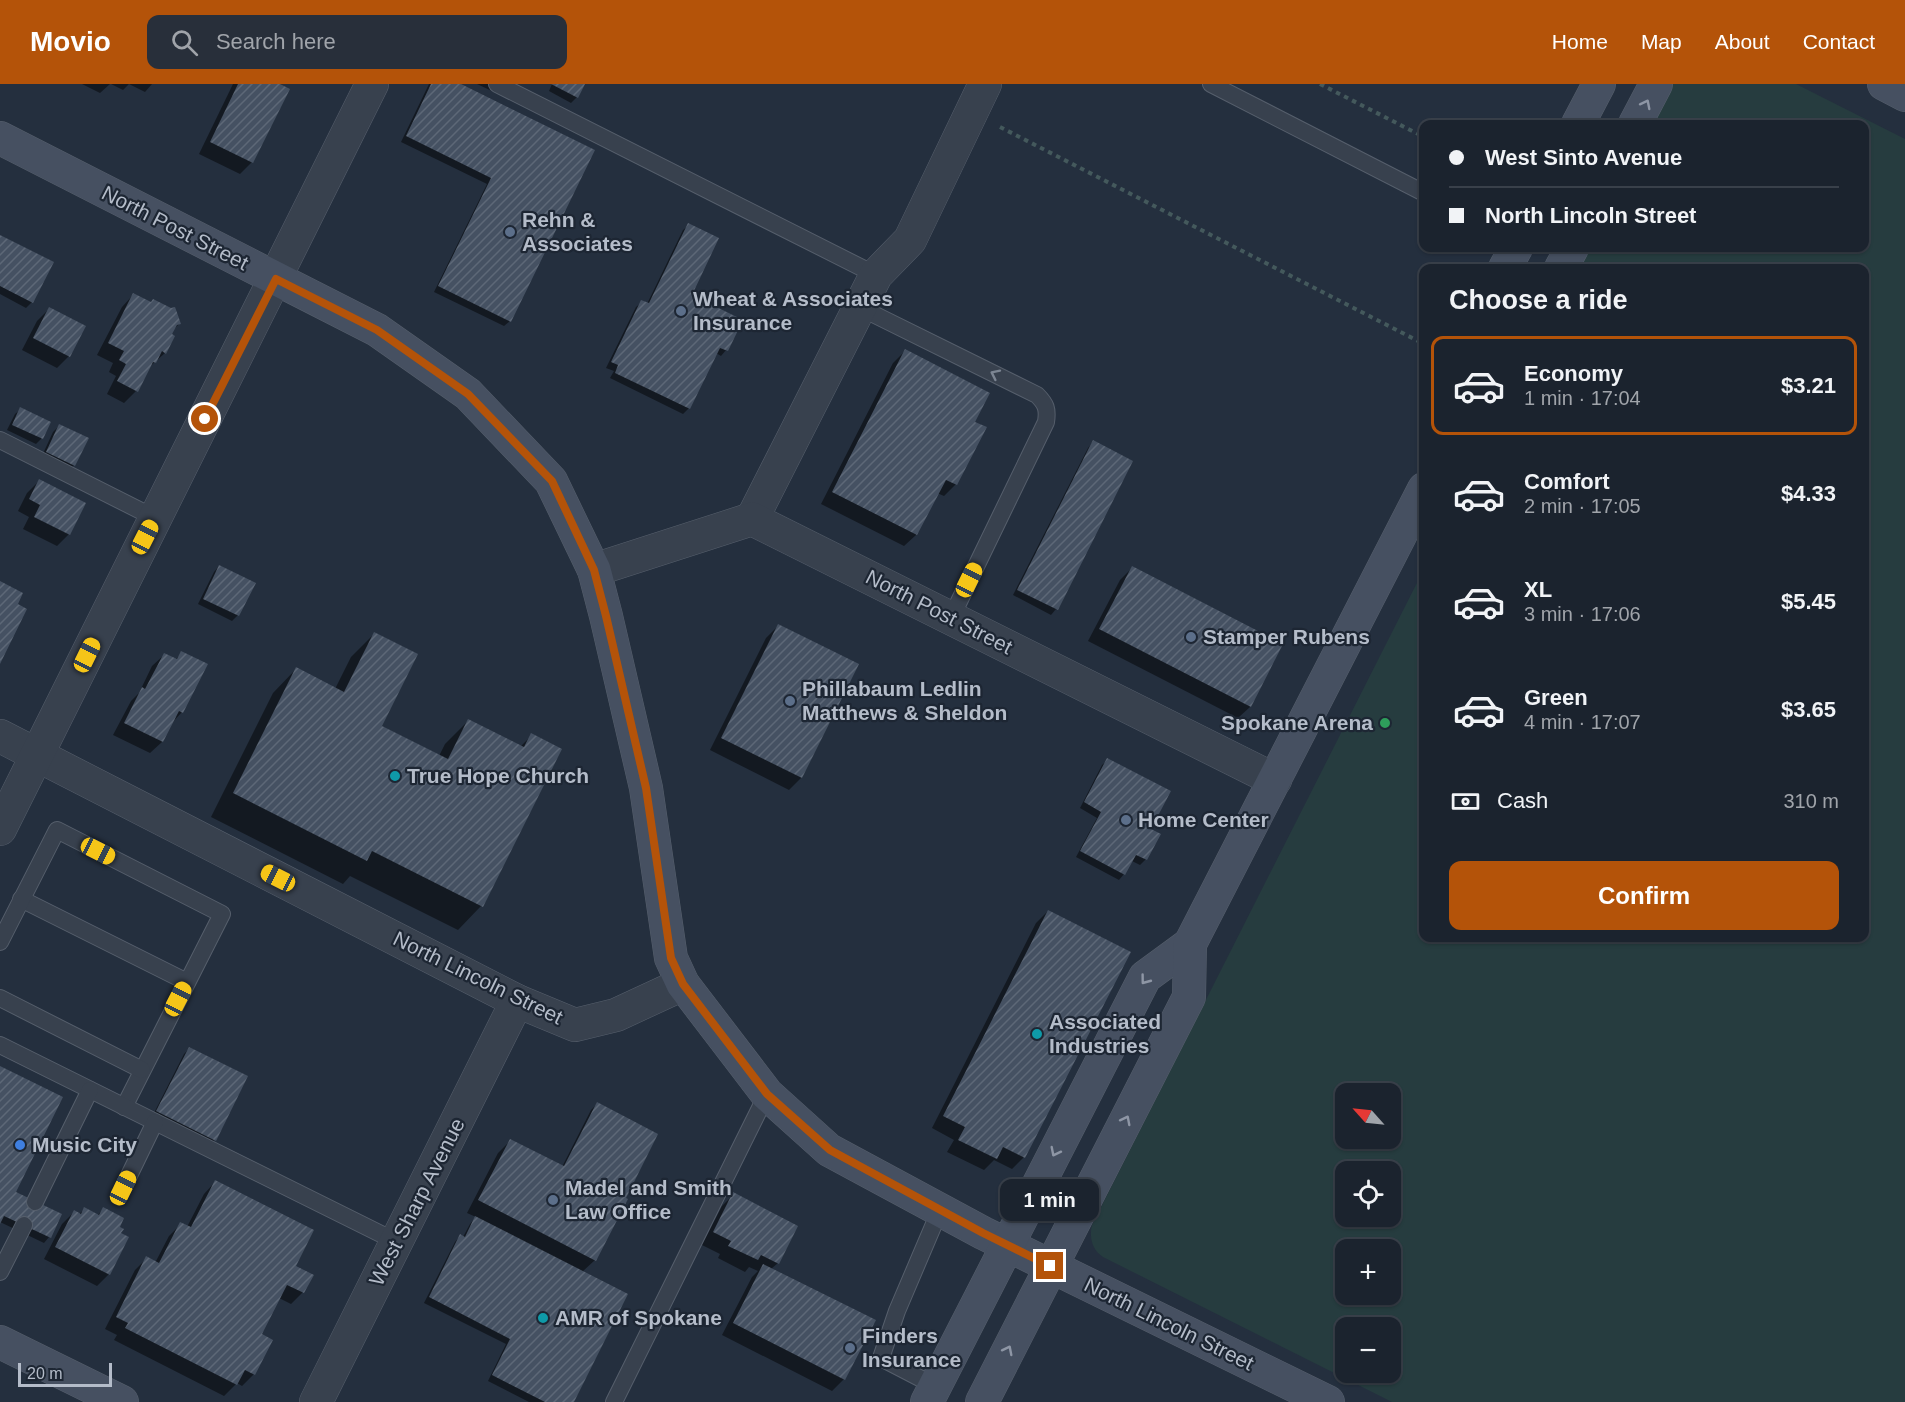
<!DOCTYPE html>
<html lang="en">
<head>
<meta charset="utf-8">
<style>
  body { margin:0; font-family:Helvetica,sans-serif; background:#282f3a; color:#f1f3f6; height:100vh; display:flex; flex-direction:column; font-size:22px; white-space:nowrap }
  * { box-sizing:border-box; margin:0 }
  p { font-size:20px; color:#a0a4aa }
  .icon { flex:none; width:33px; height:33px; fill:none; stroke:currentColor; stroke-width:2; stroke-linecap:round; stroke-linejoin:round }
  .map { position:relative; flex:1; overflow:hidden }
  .panel { position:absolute; left:1419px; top:180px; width:450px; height:678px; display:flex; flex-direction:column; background:#1b232e; border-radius:12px; box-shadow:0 2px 4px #0004,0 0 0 2px #39404a }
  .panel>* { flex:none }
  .top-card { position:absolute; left:1419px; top:36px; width:450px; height:132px; border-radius:12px; box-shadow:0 2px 4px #0004,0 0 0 2px #39404a; display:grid; align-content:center; height:132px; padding:0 30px; background:#1b232e }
  .needle { width:39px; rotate:297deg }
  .tools { position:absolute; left:1335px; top:999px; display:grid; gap:12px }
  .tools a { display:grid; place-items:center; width:66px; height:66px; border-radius:12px; background:#1b232e; box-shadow:0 2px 4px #0004,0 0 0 2px #39404a; font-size:30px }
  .scale { position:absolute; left:18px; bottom:15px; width:94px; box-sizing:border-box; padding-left:6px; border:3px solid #b4bcc9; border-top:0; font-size:16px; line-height:21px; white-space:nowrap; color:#b4bcc9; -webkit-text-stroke:4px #1d2633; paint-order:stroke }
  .end { position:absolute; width:27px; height:27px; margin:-14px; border:8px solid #b45309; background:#fff; box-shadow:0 0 0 3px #fff }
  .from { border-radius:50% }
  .bubble { position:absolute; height:42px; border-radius:12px; background:#1b232e; box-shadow:0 2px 4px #0004,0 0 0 2px #39404a; font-size:20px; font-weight:700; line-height:42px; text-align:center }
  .car { position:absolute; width:18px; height:36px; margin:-18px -9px; border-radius:8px; box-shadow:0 0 4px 2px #0007; background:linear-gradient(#f5c518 24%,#345 0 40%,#f5c518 0 76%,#345 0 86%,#f5c518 0) }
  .top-card b { display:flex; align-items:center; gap:21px; height:57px; font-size:22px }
  .top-card b+b { border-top:2px solid #39404a }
  .top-card i { width:15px; height:15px; background:#f1f3f6 }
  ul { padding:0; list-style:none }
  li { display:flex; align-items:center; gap:18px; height:99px; margin:0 12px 9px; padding:0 18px; border:3px solid transparent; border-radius:12px }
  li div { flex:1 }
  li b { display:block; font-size:22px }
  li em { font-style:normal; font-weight:700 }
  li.current { border-color:#b45309 }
  li>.icon { width:54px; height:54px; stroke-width:1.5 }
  h2 { padding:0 30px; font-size:27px; line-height:72px }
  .pay { display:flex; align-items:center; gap:15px; height:66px; padding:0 30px; font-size:22px }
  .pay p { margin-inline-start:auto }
  .primary-button { display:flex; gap:12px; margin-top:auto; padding:12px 30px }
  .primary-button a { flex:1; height:69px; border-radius:12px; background:#b45309; color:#fff; font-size:24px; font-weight:700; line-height:69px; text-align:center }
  header { display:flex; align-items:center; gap:36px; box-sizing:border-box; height:84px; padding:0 30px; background:#b45309; color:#fff }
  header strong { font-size:28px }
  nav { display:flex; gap:33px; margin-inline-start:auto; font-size:21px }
  .search { width:420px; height:54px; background:#282f3a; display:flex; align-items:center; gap:15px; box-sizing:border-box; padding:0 21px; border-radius:12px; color:#a0a4aa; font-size:22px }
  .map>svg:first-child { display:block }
</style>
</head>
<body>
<header>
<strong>Movio</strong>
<div class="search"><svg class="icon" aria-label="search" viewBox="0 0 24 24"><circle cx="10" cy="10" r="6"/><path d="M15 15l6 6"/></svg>Search here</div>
<nav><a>Home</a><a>Map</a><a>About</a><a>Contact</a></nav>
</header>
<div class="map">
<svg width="1905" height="1318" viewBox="0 0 1905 1318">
  <defs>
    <pattern id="building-hatch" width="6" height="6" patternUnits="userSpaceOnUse" patternTransform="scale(1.5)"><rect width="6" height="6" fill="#455162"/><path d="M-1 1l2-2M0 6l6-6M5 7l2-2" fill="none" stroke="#5d6877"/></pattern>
  </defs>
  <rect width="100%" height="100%" fill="#242f3e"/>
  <!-- green -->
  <path fill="#263c3f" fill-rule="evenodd" d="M 1673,0 L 1796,0 L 1905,55 L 1905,1318 L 1392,1318 L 1103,1173 C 1092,1166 1089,1153 1092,1141 L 1423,487 L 1424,854 L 1864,854 L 1864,184 L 1579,184 L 1589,164 L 1864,164 L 1864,40 L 1652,40 ZM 1346,1010 L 1390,1010 L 1390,1054 L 1346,1054 ZM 1346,1088 L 1390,1088 L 1390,1132 L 1346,1132 ZM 1346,1166 L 1390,1166 L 1390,1210 L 1346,1210 ZM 1346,1244 L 1390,1244 L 1390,1288 L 1346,1288 Z"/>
  <!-- shadow -->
  <g fill="#0007">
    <polygon points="82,0 110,0 100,9"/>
    <polygon points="111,0 152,0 145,8 129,0 123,6"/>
    <polygon points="233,0 276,0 252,78 240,90 199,70"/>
    <polygon points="429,0 458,0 593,67 510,237 504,242 434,208 487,100 401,58"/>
    <polygon points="477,0 502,0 494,8"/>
    <polygon points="552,0 583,0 577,13 571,19 549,7"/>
    <polygon points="689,141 690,211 741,236 726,266 721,272 716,269 689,324 683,330 610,294 614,287 606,284 636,223 642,218 647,220 683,146"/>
    <polygon points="0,152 32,218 26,224 0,210"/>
    <polygon points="133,211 151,220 170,226 179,240 173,246 165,269 147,285 136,307 124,319 107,310 116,292 109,288 113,279 97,271 122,223"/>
    <polygon points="49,225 69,272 57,284 22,266 37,237"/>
    <polygon points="905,267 973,338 984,344 956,400 944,412 937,409 916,451 904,462 821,420 893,279"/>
    <polygon points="21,325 49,339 41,355 36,360 7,346 15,330"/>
    <polygon points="59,342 87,355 74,381 68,387 41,374 53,348"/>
    <polygon points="1093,358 1131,377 1056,525 1051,531 1013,511 1088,364"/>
    <polygon points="39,397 69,450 57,462 23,445 29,433 18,427 27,409"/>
    <polygon points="219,482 238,531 232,537 198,520 214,488"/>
    <polygon points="1132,484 1281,561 1250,623 1238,634 1088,557 1120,496"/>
    <polygon points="778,542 857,581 801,694 789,706 710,666 766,554"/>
    <polygon points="374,550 380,642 439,672 445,660 468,637 520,663 532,651 481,822 458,846 350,792 343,800 211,733 273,609 296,585 335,605 351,573"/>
    <polygon points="182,569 182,628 171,640 162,658 150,669 113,651 131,617 139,609 152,582 164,571 175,576"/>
    <polygon points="1108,676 1149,746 1146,775 1140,781 1132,777 1124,790 1119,796 1076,773 1097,734 1080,724 1102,681"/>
    <polygon points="1048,827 1024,1073 1012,1085 994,1076 984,1086 947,1068 954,1056 932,1044 1036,839"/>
    <polygon points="189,965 246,993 214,1056 209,1062 152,1033 184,970"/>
    <polygon points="0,983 14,1109 49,1153 44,1159 0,1138"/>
    <polygon points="597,1020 595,1176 582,1188 572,1318 529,1318 488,1297 506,1260 424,1219 455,1158 460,1152 463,1153 470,1140 476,1133 467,1129 498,1069 510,1057 562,1083 591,1026"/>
    <polygon points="215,1098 303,1208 291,1220 279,1214 260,1250 254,1290 242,1302 237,1299 224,1312 114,1256 117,1251 105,1245 135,1186 147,1174 155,1179 169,1152 181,1140 187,1143 204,1110"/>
    <polygon points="734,1110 778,1179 771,1185 844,1295 832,1307 722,1251 752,1193 758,1187 749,1183 745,1188 718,1174 720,1170 702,1161 722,1122"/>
    <polygon points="85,1125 97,1132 103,1125 118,1143 109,1190 97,1202 44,1175 62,1140 74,1128 79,1130"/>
  </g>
  <!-- building -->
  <g fill="url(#building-hatch)">
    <polygon points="238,0 280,0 290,5 253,79 210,58"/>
    <polygon points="431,0 461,0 595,66 511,238 438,202 491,94 406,52"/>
    <polygon points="551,0 585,0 578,14"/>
    <polygon points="688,139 719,154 692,211 743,236 728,267 720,264 690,325 615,289 618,281 611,278 641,216 649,219"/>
    <polygon points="0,151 54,178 33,219 0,202"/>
    <polygon points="133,209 151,218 153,215 171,224 175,223 181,240 177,241 172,250 175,252 166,270 162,267 156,279 153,278 138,308 117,297 126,280 119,276 124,267 108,259"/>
    <polygon points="49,223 86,242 70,273 33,254"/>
    <polygon points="905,265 990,309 975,338 987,343 957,401 946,396 917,451 832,408"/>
    <polygon points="20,323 51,338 43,355 12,341"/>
    <polygon points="59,340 89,354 75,382 46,368"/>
    <polygon points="1093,356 1133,377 1058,526 1017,506"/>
    <polygon points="39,395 86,419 70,451 34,433 40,421 29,415"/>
    <polygon points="219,481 256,499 239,532 203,515"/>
    <polygon points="1132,482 1283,560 1251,623 1099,545"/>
    <polygon points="0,497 23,509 18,520 27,525 0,580"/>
    <polygon points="778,540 859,580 802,694 721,654"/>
    <polygon points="374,548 418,570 382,642 448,675 468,635 524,663 531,649 562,665 483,823 372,767 367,777 233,709 296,583 344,608"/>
    <polygon points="181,567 208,580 183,629 179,627 163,658 124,639 142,603 145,605 164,569 177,575"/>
    <polygon points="1107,674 1171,707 1151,745 1161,750 1147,776 1136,771 1125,791 1080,767 1101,728 1084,718"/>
    <polygon points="1048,826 1131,868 1025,1074 1003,1063 997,1075 958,1056 965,1043 943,1032"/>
    <polygon points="189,963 248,992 216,1057 156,1027"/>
    <polygon points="0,982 63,1013 16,1108 62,1130 51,1154 4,1132 0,1140"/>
    <polygon points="597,1018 658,1050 626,1114 628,1115 596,1177 478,1116 510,1055 564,1082"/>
    <polygon points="215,1096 314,1146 296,1182 314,1191 304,1209 287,1201 262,1250 273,1256 255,1291 245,1286 237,1301 125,1244 128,1239 116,1233 146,1172 159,1179 180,1138 191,1143"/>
    <polygon points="733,1108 798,1142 779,1180 761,1171 758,1176 728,1162 731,1157 713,1148"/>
    <polygon points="84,1123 99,1131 103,1123 124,1134 120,1143 124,1145 121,1149 129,1153 110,1191 55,1163 74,1126 81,1130"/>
    <polygon points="475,1132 628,1210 574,1318 545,1318 492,1291 510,1255 429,1213 460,1150 465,1153"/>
    <polygon points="763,1180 876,1236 845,1296 733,1239"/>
  </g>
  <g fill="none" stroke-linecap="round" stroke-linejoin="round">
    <defs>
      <g id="lane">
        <polyline points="497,0 876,191"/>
        <polyline points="1211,0 1424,109"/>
        <path d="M 859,223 L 1037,311 C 1046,320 1048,325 1046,338 L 951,534"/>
        <polyline points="0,356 155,434"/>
        <polyline points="21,815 187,898"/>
        <polyline points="0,858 57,746 222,830 124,1023"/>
        <polyline points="0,914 142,986"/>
        <polyline points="0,961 397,1158"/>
        <polyline points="123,1104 155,1038"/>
        <polyline points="35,1118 90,1006"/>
        <polyline points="0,1188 24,1141"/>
        <polyline points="935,1302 881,1274 897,1227 940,1126"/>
        <polyline points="614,1318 767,1010"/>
      </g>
      <g id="street">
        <polyline points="752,435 876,191 910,156 985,0"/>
        <polyline points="594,486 752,435 1275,696"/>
        <polyline points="0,652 517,917 575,941 616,931 683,900"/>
        <polyline points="0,745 372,0"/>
        <polyline points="316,1318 517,917"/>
      </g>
      <g id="secondary">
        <polyline points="1884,0 1905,11"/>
        <polyline points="1578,40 1599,0"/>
        <polyline points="1635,40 1656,0"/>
        <polyline points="0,54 377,246 468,310 551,397 594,486 606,532 646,704 671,874 683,900 767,1010 829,1066 983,1149 1328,1318"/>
        <polyline points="1505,184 1516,164"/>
        <polyline points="1561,184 1572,164"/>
        <polyline points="0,1258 122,1318"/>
        <polyline points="927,1318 1145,893 1190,860"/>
        <polyline points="982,1318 1189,913 1190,860 1424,405"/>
      </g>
    </defs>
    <!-- lane casing -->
    <use href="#lane" stroke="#565f6c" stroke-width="18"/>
    <!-- street casing -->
    <use href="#street" stroke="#565f6c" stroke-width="34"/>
    <!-- secondary casing -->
    <use href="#secondary" stroke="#565f6c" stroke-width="34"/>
    <!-- path -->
    <g stroke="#44595c" stroke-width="4" stroke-dasharray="4.5 4.5" stroke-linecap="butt">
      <polyline points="1320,0 1424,53"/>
      <polyline points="1000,43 1424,260"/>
    </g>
    <!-- lane -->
    <use href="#lane" stroke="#38414e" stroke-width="16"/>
    <!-- street -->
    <use href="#street" stroke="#38414e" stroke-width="33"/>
    <!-- secondary -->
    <use href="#secondary" stroke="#465061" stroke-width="33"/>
  </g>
  <!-- one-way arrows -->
  <defs><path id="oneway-chevron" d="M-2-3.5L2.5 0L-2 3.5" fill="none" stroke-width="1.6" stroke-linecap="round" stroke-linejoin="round" transform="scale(1.5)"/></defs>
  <g stroke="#8e96a5">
    <use href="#oneway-chevron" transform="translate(1646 20) rotate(-63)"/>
    <use href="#oneway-chevron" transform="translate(1145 896) rotate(127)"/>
    <use href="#oneway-chevron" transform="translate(1126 1036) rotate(-63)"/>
    <use href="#oneway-chevron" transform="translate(1055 1068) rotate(117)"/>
    <use href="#oneway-chevron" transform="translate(1008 1266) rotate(-63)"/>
  </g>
  <use stroke="#7c8592" href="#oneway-chevron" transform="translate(995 290) rotate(-154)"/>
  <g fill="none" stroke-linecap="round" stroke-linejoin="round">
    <!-- route -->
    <polyline stroke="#b45309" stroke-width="8" points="205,335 276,195 377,246 468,310 552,397 594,486 606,532 646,704 671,874 683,900 767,1010 830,1066 983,1149 1050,1182"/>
  </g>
  <!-- markers -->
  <g fill="#5c6f8a" stroke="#1d2633" stroke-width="2">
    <circle cx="510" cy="148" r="6"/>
    <circle cx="681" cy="227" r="6"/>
    <circle cx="1191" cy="553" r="6"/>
    <circle cx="790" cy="617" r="6"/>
    <circle cx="1126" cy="736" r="6"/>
    <circle cx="553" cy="1116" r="6"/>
    <circle cx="850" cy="1264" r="6"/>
  </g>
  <circle fill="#2e9e5b" stroke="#1d2633" stroke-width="2" cx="1385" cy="639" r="6"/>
  <g fill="#0f9aa8" stroke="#1d2633" stroke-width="2">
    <circle cx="395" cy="692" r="6"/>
    <circle cx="1037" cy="950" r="6"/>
    <circle cx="543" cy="1234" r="6"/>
  </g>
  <circle fill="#3f7fe0" stroke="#1d2633" stroke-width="2" cx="20" cy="1061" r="6"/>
  <g text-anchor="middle" stroke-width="4.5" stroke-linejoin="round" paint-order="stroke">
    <!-- poi labels -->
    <g font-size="21" font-weight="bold" fill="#b4bcc9" stroke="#1d2633" text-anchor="start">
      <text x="522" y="143">Rehn &amp;<tspan x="522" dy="24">Associates</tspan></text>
      <text x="693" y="222">Wheat &amp; Associates<tspan x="693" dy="24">Insurance</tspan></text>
      <text x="1203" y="560">Stamper Rubens</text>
      <text x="802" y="612">Phillabaum Ledlin<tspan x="802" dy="24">Matthews &amp; Sheldon</tspan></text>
      <text x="1373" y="646" text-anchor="end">Spokane Arena</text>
      <text x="407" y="699">True Hope Church</text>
      <text x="1138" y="743">Home Center</text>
      <text x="1049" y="945">Associated<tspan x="1049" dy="24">Industries</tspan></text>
      <text x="32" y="1068">Music City</text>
      <text x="565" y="1111">Madel and Smith<tspan x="565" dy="24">Law Office</tspan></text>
      <text x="555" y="1241">AMR of Spokane</text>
      <text x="862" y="1259">Finders<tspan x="862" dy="24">Insurance</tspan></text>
    </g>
    <!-- street labels -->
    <g font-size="21" fill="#b4bcc9" stroke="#1d2633">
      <text transform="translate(175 144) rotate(27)" y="7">North Post Street</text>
      <text transform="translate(939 528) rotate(27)" y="7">North Post Street</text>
      <text transform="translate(478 894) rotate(26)" y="7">North Lincoln Street</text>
      <text transform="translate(417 1118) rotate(-63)" y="7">West Sharp Avenue</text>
      <text transform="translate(1169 1240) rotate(26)" y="7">North Lincoln Street</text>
    </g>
  </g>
</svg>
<div class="tools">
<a><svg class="needle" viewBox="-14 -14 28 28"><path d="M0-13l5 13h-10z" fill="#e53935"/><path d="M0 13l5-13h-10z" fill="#a0a4aa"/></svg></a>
<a><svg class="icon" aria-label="locate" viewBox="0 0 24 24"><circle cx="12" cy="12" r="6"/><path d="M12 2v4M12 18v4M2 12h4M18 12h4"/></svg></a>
<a>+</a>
<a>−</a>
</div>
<div class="scale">20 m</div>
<i class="end from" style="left:205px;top:335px"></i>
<i class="end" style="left:1050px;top:1182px"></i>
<div class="bubble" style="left:1000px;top:1095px;width:99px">1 min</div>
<i class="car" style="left:145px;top:453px;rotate:27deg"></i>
<i class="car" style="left:969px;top:496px;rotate:26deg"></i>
<i class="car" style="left:87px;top:571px;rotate:26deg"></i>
<i class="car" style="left:98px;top:767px;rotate:117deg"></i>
<i class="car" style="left:278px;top:794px;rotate:297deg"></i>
<i class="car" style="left:178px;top:915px;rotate:27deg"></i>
<i class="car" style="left:123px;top:1104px;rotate:26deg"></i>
<div class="top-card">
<b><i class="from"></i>West Sinto Avenue</b>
<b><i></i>North Lincoln Street</b>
</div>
<section class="panel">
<h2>Choose a ride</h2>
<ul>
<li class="current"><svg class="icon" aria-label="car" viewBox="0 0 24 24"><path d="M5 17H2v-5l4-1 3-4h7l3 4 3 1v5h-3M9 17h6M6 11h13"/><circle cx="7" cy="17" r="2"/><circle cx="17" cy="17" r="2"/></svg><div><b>Economy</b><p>1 min · 17:04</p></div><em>$3.21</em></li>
<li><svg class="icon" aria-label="car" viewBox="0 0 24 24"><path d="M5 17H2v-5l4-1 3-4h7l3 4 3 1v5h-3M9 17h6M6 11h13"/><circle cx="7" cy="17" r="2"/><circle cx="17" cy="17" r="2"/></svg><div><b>Comfort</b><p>2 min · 17:05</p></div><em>$4.33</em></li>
<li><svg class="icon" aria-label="car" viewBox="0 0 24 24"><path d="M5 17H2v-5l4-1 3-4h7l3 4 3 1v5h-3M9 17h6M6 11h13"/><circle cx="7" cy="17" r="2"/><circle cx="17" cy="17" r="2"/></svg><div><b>XL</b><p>3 min · 17:06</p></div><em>$5.45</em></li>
<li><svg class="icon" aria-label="car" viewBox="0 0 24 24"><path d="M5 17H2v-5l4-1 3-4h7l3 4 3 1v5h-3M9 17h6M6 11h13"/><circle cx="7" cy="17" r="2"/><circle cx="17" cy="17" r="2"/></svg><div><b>Green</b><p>4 min · 17:07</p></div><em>$3.65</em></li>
</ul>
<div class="pay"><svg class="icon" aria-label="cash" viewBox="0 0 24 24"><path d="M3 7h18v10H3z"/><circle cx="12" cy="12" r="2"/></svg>Cash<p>310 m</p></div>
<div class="primary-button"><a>Confirm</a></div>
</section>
</div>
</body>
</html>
